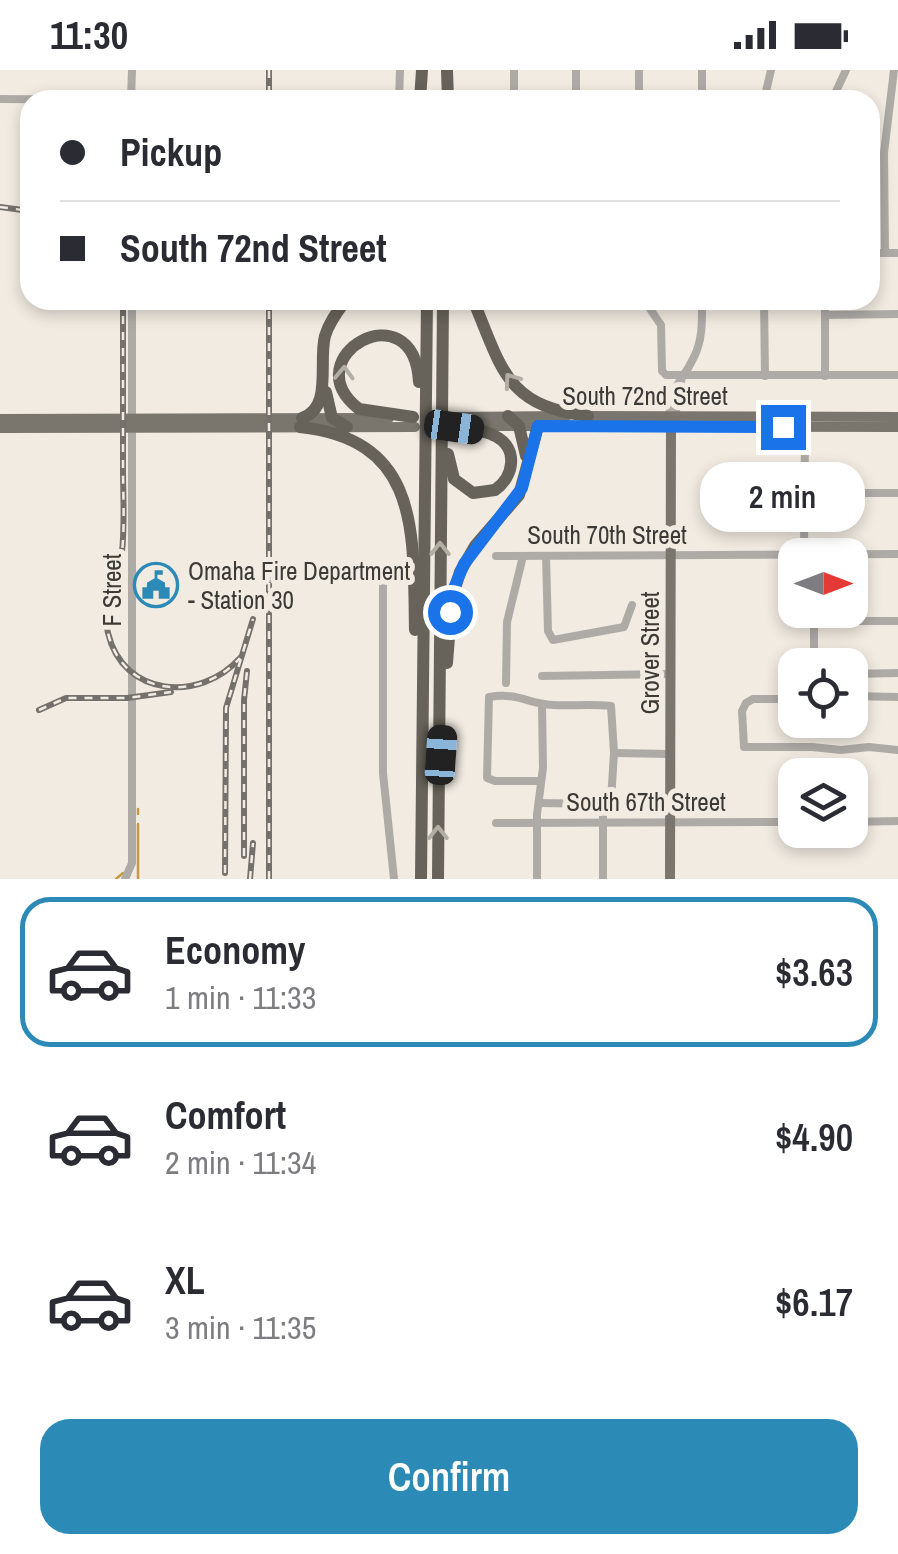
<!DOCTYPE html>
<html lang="en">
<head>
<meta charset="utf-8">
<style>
  body { margin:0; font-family:"Archivo Narrow",sans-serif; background:#f2f2f3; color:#2b2b33; height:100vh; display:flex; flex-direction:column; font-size:38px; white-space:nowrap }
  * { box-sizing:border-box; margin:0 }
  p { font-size:32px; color:#7c7c81 }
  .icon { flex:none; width:55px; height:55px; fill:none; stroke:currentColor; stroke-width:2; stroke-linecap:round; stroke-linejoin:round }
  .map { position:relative; height:809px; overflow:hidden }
  .panel { display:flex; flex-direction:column; background:#fff; flex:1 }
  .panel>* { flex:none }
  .guide { position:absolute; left:20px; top:20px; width:860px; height:220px; border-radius:30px; box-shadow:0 5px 15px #0003; display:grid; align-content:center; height:220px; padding:0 40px; background:#fff }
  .needle { width:65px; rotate:90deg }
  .controls { position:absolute; left:778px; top:468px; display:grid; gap:20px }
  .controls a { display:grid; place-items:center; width:90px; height:90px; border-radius:20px; background:#fff; box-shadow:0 5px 15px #0003; font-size:50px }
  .end { position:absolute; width:45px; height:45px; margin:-22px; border:12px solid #1a73e8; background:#fff; box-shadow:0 0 0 5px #fff }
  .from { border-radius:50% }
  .bubble { position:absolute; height:70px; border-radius:30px; background:#fff; box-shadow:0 5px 15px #0003; font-size:32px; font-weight:600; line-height:70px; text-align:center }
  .car { position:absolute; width:30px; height:60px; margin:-30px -15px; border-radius:12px; box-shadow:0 0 8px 2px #0007; background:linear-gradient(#222 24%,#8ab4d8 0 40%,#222 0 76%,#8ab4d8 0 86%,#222 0) }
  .guide b { display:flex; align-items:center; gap:35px; height:95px; font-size:38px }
  .guide b+b { border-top:2px solid #e1e1e2 }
  .guide i { width:25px; height:25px; background:#2b2b33 }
  ul { padding:18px 0 0; list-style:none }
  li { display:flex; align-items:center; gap:30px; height:150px; margin:0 20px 15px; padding:0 20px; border:5px solid transparent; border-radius:30px }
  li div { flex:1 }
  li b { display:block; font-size:38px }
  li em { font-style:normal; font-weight:600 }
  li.selected { border-color:#2c8ab6 }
  li>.icon { width:90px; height:90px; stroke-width:1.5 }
  .primary-button { display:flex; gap:20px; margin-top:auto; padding:20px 40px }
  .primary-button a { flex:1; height:115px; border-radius:30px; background:#2c8ab6; color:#fff; font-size:40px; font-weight:600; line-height:115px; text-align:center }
  .status { display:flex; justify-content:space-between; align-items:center; height:70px; padding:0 50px; background:#fff; direction:ltr }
  .status svg { height:28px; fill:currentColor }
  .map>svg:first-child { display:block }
</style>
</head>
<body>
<div class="status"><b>11:30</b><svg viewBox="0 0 49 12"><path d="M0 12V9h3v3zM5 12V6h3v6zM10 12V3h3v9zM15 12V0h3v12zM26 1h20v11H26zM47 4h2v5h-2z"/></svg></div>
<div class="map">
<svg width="898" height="809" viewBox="0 0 898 809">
  <rect width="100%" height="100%" fill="#f1ebe1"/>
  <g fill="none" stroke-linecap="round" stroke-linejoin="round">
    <!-- stream -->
    <g stroke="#c59a41" stroke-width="2.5">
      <polyline points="138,739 138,744"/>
      <polyline points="138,754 138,809"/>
      <polyline points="116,809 123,803"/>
    </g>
    <!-- minor -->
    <g stroke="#aeaba7" stroke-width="8">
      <polyline points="576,0 576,30"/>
      <polyline points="639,0 639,30"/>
      <polyline points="702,0 702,30"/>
      <polyline points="0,29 131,30"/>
      <polyline points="131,30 132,0"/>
      <polyline points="399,30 400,0"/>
      <polyline points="514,30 514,0"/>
      <polyline points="764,30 771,0"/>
      <polyline points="832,30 846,0"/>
      <polyline points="870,183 898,183"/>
      <polyline points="885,183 884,83 894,0"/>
      <polyline points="644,230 661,255 662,301 666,305 898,305"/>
      <polyline points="764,230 765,306"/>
      <polyline points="825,230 825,306"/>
      <polyline points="825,245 898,244"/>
      <path d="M 669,347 C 672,311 681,315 694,287 C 703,269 702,250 702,230"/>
      <polyline points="675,347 682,306"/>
      <polyline points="805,423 898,423"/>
      <polyline points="804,485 805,357"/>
      <polyline points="496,486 898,484"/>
      <polyline points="546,486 548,561 553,570 624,557 632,535"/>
      <polyline points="383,507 383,703 394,809"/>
      <polyline points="804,540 805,549 814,551"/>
      <polyline points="814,551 898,551"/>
      <polyline points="814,551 814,595"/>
      <polyline points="850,604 898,603"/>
      <polyline points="542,606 670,604"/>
      <polyline points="506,613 507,552 523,486"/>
      <polyline points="850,626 898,627"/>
      <polyline points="795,629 753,629 746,633 742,641 744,677 812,677 841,680 869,677 898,680"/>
      <polyline points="614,683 670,684"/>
      <path d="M 541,711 L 495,711 L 487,708 L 489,627 C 519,622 527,634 553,635 C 572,636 592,634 611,636 L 614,683 L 611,730 L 605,734 L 603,743 L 603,809"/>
      <polyline points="539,733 605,734"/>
      <polyline points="850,752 898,751"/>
      <polyline points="496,753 795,752"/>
      <polyline points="125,809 132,793 132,230"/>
      <polyline points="537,809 537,744 543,698 542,634"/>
    </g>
    <!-- major -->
    <g stroke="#7a766e" stroke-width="10">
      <polyline points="584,346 898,347"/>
      <polyline points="452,347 567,346"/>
      <polyline points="669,347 671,357 670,809"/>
      <polyline points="0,349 389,348"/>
      <polyline points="479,356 898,357"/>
      <polyline points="0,358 415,357"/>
    </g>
    <!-- highway -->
    <g stroke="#67635a" stroke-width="12">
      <polyline points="447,0 448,30"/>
      <polyline points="420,30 422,0"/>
      <path d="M 473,230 C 502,298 505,336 588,346"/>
      <polyline points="326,322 332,348 347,357"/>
      <polyline points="508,346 519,356 526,386"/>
      <path d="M 413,347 L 359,339 C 292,287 414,218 419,312"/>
      <path d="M 302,348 C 333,338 318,292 325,266 C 329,252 338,241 346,230"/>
      <path d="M 300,357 C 421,370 413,463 415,560"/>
      <path d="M 448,384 L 454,409 L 473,423 L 495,420 C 514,407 519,378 495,366 C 483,359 467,359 454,357"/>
      <polyline points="447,593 452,528 460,502 475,476 519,425 538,356"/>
      <polyline points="421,809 427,230"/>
      <polyline points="438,809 443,230"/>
    </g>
    <defs>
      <g id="rail">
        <polyline points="269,0 269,30"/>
        <polyline points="0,137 30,141"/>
        <path d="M 123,230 C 123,286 123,342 123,398 C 123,425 125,454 122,482 C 119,510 100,532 108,563 C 123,627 200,633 240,588"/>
        <polyline points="39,640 66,628 127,628 171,622"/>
        <polyline points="244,786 244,630 247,601"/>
        <polyline points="225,803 226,638 253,549"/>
        <polyline points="250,809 253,773"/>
        <polyline points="269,809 269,230"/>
      </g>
    </defs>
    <!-- rail casing -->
    <use href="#rail" stroke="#74706b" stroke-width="6"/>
    <!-- rail -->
    <use href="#rail" stroke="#f1ebe1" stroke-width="2.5" stroke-dasharray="8" stroke-linecap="butt"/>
  </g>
  <!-- one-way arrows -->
  <defs><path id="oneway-chevron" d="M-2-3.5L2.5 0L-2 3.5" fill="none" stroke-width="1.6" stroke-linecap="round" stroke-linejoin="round" transform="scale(2.5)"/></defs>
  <g stroke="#b3aea4">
    <use href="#oneway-chevron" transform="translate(344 303) rotate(-88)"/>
    <use href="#oneway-chevron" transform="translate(511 310) rotate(-126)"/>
    <use href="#oneway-chevron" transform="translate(440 479) rotate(-90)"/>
    <use href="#oneway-chevron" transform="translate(438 763) rotate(-90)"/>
  </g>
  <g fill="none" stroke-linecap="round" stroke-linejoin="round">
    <!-- route -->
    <polyline stroke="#1a73e8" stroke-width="12" points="450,542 454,518 464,494 522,418 538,356 783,357"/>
  </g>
  <!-- icons -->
  <defs>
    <symbol id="civic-ring" viewBox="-11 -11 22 22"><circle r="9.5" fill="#f1ebe1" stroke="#2c8ab6" stroke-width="1.5"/><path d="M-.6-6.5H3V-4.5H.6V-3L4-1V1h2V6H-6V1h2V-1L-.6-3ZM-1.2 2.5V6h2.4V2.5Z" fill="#2c8ab6"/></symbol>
  </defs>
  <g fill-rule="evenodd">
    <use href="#civic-ring" x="131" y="490" width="50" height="50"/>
  </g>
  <g text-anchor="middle" stroke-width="10" stroke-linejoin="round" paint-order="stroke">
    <!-- street labels -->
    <g font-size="25" fill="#3c3a36" stroke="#f1ebe1">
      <text x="645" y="335">South 72nd Street</text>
      <text x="607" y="474">South 70th Street</text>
      <text transform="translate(112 520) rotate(-90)" y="9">F Street</text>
      <text transform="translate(650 583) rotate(-90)" y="9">Grover Street</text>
      <text x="646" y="741">South 67th Street</text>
    </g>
    <!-- poi labels -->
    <g font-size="25" fill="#3c3a36" stroke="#f1ebe1" text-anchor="start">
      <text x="188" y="510">Omaha Fire Department<tspan x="188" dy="29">- Station 30</tspan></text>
    </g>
  </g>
</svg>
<div class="controls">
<a><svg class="needle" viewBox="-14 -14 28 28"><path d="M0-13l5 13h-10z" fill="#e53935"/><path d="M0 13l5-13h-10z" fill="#7c7c81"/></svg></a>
<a><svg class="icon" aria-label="locate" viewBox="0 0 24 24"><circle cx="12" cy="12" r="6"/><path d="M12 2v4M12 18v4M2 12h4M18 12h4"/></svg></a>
<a><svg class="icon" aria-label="layers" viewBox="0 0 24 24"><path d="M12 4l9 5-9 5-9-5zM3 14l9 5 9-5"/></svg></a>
</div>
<i class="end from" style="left:450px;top:542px"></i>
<i class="end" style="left:783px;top:357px"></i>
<div class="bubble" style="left:700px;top:392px;width:165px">2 min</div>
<i class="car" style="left:454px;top:357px;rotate:98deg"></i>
<i class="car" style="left:441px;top:685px;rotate:4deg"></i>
<div class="guide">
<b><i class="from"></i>Pickup</b>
<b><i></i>South 72nd Street</b>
</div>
</div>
<section class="panel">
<ul>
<li class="selected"><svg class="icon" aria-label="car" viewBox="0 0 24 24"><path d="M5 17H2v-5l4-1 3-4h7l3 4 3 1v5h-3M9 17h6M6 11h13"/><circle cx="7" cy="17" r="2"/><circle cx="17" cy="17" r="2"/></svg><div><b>Economy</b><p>1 min · 11:33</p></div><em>$3.63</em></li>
<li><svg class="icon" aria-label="car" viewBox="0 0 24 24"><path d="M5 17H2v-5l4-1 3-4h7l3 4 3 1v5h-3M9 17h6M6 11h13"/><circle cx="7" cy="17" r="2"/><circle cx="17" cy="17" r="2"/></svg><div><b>Comfort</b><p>2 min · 11:34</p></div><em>$4.90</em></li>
<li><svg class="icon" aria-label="car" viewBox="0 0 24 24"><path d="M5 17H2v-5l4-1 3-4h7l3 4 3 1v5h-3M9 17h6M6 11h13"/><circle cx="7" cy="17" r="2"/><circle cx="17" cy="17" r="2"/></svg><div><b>XL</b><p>3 min · 11:35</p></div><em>$6.17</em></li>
</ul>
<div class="primary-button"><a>Confirm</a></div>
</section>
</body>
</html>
